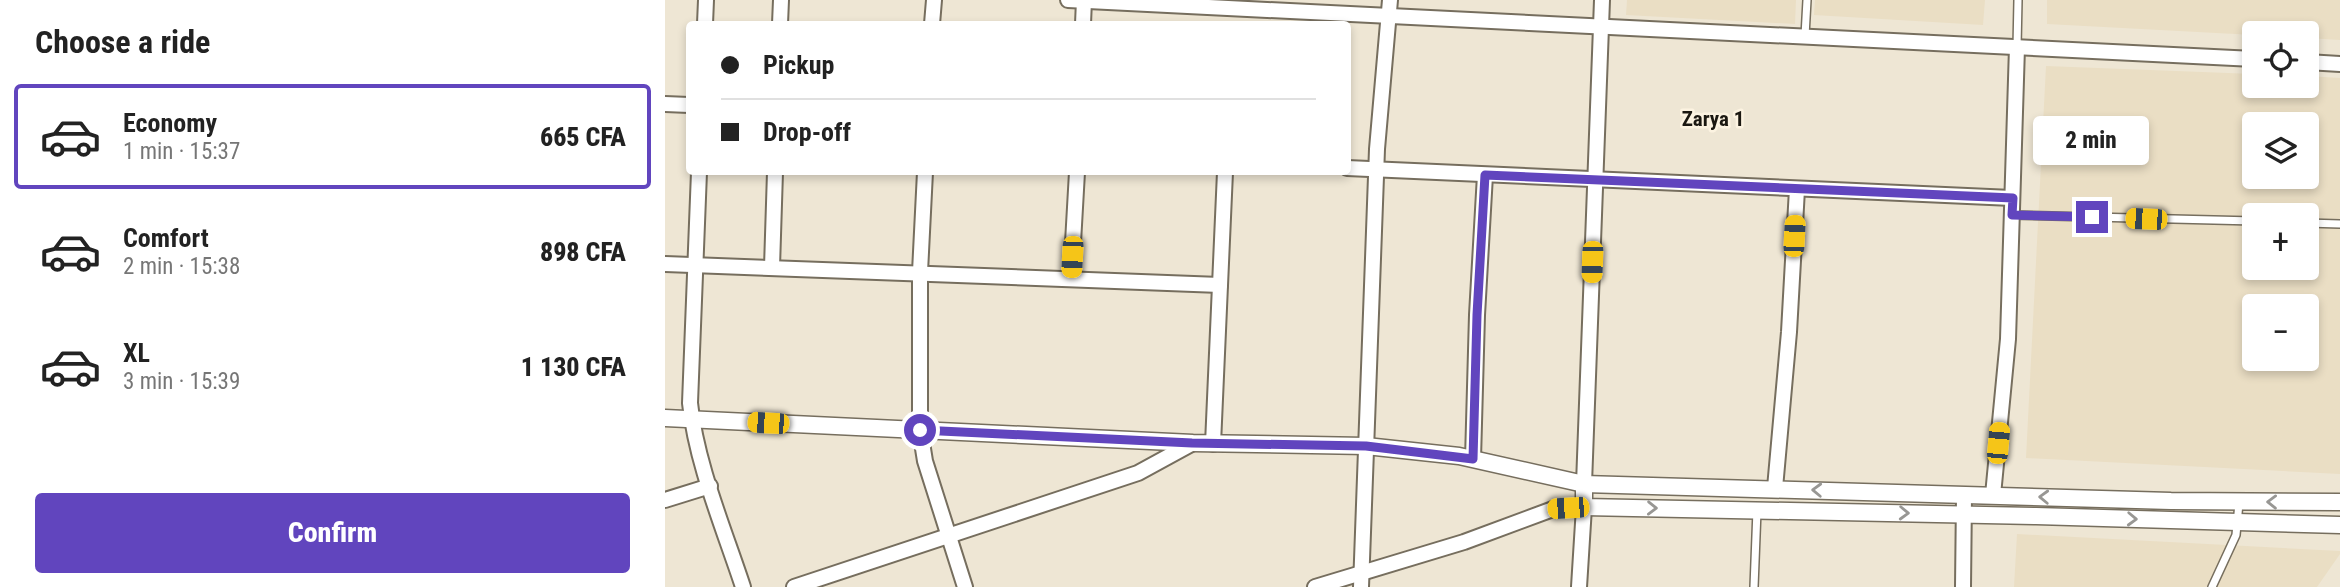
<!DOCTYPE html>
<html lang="en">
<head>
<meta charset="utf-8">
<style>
  body { margin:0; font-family:"Roboto Condensed",sans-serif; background:#f2f2f2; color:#222; height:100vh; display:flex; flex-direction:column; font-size:26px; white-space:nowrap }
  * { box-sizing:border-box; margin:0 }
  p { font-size:23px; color:#767676 }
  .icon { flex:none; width:38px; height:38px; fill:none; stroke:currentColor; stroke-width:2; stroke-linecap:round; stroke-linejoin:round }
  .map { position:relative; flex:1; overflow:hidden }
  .side { display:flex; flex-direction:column; background:#fff; width:665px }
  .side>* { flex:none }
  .hud { position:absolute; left:21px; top:21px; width:665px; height:154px; border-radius:7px; box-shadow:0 4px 10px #0003; display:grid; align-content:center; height:154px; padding:0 35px; background:#fff }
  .fabs { position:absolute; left:1577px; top:21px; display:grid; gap:14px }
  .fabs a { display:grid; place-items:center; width:77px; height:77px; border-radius:7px; background:#fff; box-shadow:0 4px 10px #0003; font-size:35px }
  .end { position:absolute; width:32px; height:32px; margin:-16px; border:9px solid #6145be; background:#fff; box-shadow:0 0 0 4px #fff }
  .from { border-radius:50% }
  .bubble { position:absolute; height:49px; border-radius:7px; background:#fff; box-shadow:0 4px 10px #0003; font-size:23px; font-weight:800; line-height:49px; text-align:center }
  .car { position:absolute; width:21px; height:42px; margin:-21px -10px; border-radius:9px; box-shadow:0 0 5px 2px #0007; background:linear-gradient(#f5c518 24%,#345 0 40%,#f5c518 0 76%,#345 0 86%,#f5c518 0) }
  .hud b { display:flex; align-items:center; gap:24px; height:66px; font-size:26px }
  .hud b+b { border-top:2px solid #e0e0e0 }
  .hud i { width:18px; height:18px; background:#222 }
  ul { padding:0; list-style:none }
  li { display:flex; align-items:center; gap:21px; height:105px; margin:0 14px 10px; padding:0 21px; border:4px solid transparent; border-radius:7px }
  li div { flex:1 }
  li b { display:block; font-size:26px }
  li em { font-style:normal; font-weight:800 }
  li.current { border-color:#6145be }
  li>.icon { width:63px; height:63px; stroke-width:1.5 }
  h2 { padding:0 35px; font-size:32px; line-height:84px }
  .button { display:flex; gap:14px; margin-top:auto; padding:14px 35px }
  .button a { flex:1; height:80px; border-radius:7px; background:#6145be; color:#fff; font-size:28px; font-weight:800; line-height:80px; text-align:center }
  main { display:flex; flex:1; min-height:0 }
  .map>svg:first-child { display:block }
</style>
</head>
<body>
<main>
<section class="side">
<h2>Choose a ride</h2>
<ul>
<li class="current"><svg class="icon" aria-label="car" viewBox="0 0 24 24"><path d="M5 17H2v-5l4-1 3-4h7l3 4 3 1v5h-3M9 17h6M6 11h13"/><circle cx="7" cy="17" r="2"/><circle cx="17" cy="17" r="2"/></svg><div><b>Economy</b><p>1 min · 15:37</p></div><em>665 CFA</em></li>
<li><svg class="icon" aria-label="car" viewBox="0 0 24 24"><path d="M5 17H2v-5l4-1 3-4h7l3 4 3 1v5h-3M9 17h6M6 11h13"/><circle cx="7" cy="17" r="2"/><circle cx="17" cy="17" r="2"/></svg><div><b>Comfort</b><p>2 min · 15:38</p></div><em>898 CFA</em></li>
<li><svg class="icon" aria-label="car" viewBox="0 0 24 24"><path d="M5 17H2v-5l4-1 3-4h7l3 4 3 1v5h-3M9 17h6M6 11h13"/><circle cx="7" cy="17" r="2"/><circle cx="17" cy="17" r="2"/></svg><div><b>XL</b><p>3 min · 15:39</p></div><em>1 130 CFA</em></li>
</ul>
<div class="button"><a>Confirm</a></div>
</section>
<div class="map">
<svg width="1675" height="587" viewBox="0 0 1675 587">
  <rect width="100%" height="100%" fill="#eee6d4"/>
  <!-- built -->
  <g fill="#eadec4" fill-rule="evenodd">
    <polygon points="962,0 1131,0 1130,24 961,15"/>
    <polygon points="1150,0 1320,0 1318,25 1149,15"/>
    <polygon points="1382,0 1675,0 1675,40 1642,38 1642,33 1589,33 1589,35 1382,24"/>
    <path d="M 1381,66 L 1589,74 L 1589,86 L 1642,86 L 1642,76 L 1675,78 L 1675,474 L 1361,458 ZM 1589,124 L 1642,124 L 1642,177 L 1589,177 ZM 1589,215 L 1642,215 L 1642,268 L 1589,268 ZM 1589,306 L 1642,306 L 1642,359 L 1589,359 Z"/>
    <polygon points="1352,534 1675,551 1675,554 1652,587 1349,587"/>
  </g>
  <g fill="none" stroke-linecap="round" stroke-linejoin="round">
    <defs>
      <g id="service">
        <polyline points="1140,36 1142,0"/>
        <polyline points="1352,47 1353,0"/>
        <polyline points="1347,215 1589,221"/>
        <polyline points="1642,223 1675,224"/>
        <polyline points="1089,587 1092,510"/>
        <polyline points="1547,587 1571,535 1574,503"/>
      </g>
      <g id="minor">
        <polyline points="403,0 1589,59"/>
        <polyline points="40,24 41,0"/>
        <polyline points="115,24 116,0"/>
        <polyline points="267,24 269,0"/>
        <polyline points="418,24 419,0"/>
        <polyline points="1642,62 1675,64"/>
        <polyline points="0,104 24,105"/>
        <polyline points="682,168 1347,198"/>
        <path d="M 34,172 L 25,403 C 31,463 59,529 78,587"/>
        <polyline points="260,172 255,272 255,430 260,461 300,587"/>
        <polyline points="0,264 555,285"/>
        <polyline points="107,267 110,172"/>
        <polyline points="406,278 412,172"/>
        <polyline points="548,444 560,172"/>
        <polyline points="808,459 812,315 820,175"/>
        <polyline points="919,484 937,0"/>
        <polyline points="1110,488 1124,332 1132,189"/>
        <polyline points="1328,495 1343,339 1352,47"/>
        <polyline points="0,500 45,486"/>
        <polyline points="129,587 473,473 528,443"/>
        <polyline points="650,587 799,542 888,509 919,507 914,587"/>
        <polyline points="696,587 712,149 725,0"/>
        <polyline points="1298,587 1299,496"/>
      </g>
      <g id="tertiary">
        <polyline points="0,418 528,443 701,446 794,456 919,484 1506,501 1675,502"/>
        <polyline points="919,484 919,507 1371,516 1675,525"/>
      </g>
    </defs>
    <!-- service casing -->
    <use href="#service" stroke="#766e5e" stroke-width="10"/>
    <!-- minor casing -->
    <use href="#minor" stroke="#766e5e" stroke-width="18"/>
    <!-- tertiary casing -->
    <use href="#tertiary" stroke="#766e5e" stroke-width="19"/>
    <!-- service -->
    <use href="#service" stroke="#fff" stroke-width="7"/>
    <!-- minor -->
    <use href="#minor" stroke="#fff" stroke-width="14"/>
    <!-- tertiary -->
    <use href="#tertiary" stroke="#fff" stroke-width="16"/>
  </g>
  <!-- one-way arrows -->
  <defs><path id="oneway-chevron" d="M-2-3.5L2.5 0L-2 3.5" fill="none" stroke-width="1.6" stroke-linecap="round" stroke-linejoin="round" transform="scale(1.75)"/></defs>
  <g stroke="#989794">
    <use href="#oneway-chevron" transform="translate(1152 490) rotate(-178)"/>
    <use href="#oneway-chevron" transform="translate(1379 497) rotate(-178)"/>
    <use href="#oneway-chevron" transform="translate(1607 502) rotate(-179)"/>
    <use href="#oneway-chevron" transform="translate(987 508) rotate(1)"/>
    <use href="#oneway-chevron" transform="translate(1239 513) rotate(2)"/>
    <use href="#oneway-chevron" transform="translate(1467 519) rotate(2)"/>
  </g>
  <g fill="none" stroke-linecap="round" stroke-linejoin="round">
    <!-- route -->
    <polyline stroke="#6145be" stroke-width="9" points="255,430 527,443 701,446 808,459 812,315 820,175 1348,198 1347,215 1427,217"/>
  </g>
  <g text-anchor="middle" stroke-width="5" stroke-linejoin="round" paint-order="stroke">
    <!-- quarter labels -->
    <g font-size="21" font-weight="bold" fill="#1b1811" stroke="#fcf3e1">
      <text x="1048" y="126">Zarya 1</text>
    </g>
  </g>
</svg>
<div class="fabs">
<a><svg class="icon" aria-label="locate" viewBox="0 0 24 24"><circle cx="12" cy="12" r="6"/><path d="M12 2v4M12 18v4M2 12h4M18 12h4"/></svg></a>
<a><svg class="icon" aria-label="layers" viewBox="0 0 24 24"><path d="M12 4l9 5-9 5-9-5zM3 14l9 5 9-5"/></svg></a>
<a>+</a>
<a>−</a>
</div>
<i class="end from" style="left:255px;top:430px"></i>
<i class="end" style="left:1427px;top:217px"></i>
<div class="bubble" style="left:1368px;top:116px;width:116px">2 min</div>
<i class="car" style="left:1481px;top:219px;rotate:272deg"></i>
<i class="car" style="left:1129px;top:236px;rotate:3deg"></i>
<i class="car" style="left:407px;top:257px;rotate:183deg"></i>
<i class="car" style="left:927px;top:262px;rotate:182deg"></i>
<i class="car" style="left:103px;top:423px;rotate:273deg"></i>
<i class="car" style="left:1333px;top:443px;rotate:5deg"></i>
<i class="car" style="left:903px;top:508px;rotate:267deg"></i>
<div class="hud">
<b><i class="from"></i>Pickup</b>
<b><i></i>Drop-off</b>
</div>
</div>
</main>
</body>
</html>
